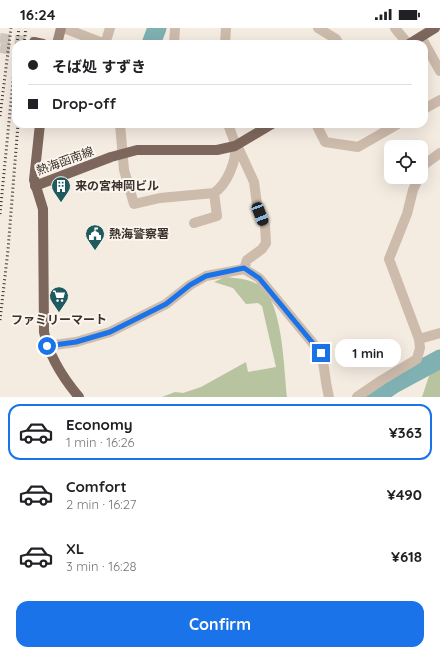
<!DOCTYPE html>
<html lang="en">
<head>
<meta charset="utf-8">
<style>
  body { margin:0; font-family:Quicksand,"Noto Sans JP",sans-serif; background:#f6f6f6; color:#202124; height:100vh; display:flex; flex-direction:column; font-size:15px; white-space:nowrap }
  * { box-sizing:border-box; margin:0 }
  p { font-size:13px; color:#757577 }
  .icon { flex:none; width:22px; height:22px; fill:none; stroke:currentColor; stroke-width:2; stroke-linecap:round; stroke-linejoin:round }
  .map { position:relative; height:369px; overflow:hidden }
  .sheet { display:flex; flex-direction:column; background:#fff; flex:1 }
  .sheet>* { flex:none }
  .hud { position:absolute; left:12px; top:12px; width:416px; height:88px; border-radius:12px; box-shadow:0 4px 16px #0002; display:grid; align-content:center; height:88px; padding:0 16px; background:#fff }
  .buttons { position:absolute; left:384px; top:112px; display:grid; gap:8px }
  .buttons a { display:grid; place-items:center; width:44px; height:44px; border-radius:8px; background:#fff; box-shadow:0 4px 16px #0002; font-size:20px }
  .end { position:absolute; width:18px; height:18px; margin:-9px; border:5px solid #1a73e8; background:#fff; box-shadow:0 0 0 2px #fff }
  .from { border-radius:50% }
  .bubble { position:absolute; height:28px; border-radius:12px; background:#fff; box-shadow:0 4px 16px #0002; font-size:13px; font-weight:800; line-height:28px; text-align:center }
  .car { position:absolute; width:12px; height:24px; margin:-12px -6px; border-radius:5px; box-shadow:0 0 3px 1px #0007; background:linear-gradient(#222 24%,#8ab4d8 0 40%,#222 0 76%,#8ab4d8 0 86%,#222 0) }
  .hud b { display:flex; align-items:center; gap:14px; height:38px; font-size:15px }
  .hud b+b { border-top:1px solid #e0e0e0 }
  .hud i { width:10px; height:10px; background:#202124 }
  ul { padding:7px 0 0; list-style:none }
  li { display:flex; align-items:center; gap:12px; height:56px; margin:0 8px 6px; padding:0 8px; border:2px solid transparent; border-radius:12px }
  li div { flex:1 }
  li b { display:block; font-size:15px }
  li em { font-style:normal; font-weight:800 }
  li.active { border-color:#1a73e8 }
  li>.icon { width:36px; height:36px; stroke-width:1.5 }
  .cta { display:flex; gap:8px; margin-top:auto; padding:8px 16px }
  .cta a { flex:1; height:46px; border-radius:12px; background:#1a73e8; color:#fff; font-size:16px; font-weight:800; line-height:46px; text-align:center }
  .status { display:flex; justify-content:space-between; align-items:center; height:28px; padding:0 20px; background:#fff; direction:ltr }
  .status svg { height:11px; fill:currentColor }
  .map>svg:first-child { display:block }
</style>
</head>
<body>
<div class="status"><b>16:24</b><svg viewBox="0 0 49 12"><path d="M0 12V9h3v3zM5 12V6h3v6zM10 12V3h3v9zM15 12V0h3v12zM26 1h20v11H26zM47 4h2v5h-2z"/></svg></div>
<div class="map">
<svg width="440" height="369" viewBox="0 0 440 369">
  <rect width="100%" height="100%" fill="#f4ebe1"/>
  <!-- green -->
  <g fill="#b8c4a0">
    <path d="M 225,249 C 236,250 249,251 259,257 C 283,272 284,342 287,369 L 162,369 L 175,364 L 183,365 L 201,359 L 246,334 L 248,344 L 276,339 L 262,278 L 258,275 L 246,276 L 233,260 L 214,254 Z"/>
    <polygon points="440,327 440,369 422,369 432,339"/>
  </g>
  <g fill="none" stroke-linecap="round" stroke-linejoin="round">
    <!-- river -->
    <g stroke="#7fb0b2" stroke-width="19">
      <polyline points="151,16 157,0"/>
      <polyline points="375,369 392,357 440,331"/>
    </g>
    <!-- primary-tunnel -->
    <g stroke="#cfc6bd" stroke-width="10" stroke-dasharray="10 5" stroke-linecap="butt">
      <polyline points="0,10 34,14"/>
      <polyline points="0,20 16,22"/>
    </g>
    <!-- street -->
    <g stroke="#cdbbac" stroke-width="10">
      <polyline points="64,0 105,16 110,0"/>
      <polyline points="318,0 336,11 339,16"/>
      <polyline points="395,0 408,16"/>
      <polyline points="421,9 440,43"/>
      <polyline points="174,16 175,0"/>
      <polyline points="225,16 226,0"/>
      <polyline points="424,81 440,72"/>
      <path d="M 120,96 L 124,142 L 134,176 L 160,170 L 214,165 C 227,156 237,133 235,117 C 234,110 230,103 228,96"/>
      <polyline points="316,96 325,114 358,119 398,96"/>
      <polyline points="237,117 254,154 257,176 265,197 266,215 262,221 247,232 244,241"/>
      <polyline points="421,144 425,136 440,125"/>
      <polyline points="194,195 217,188 214,165"/>
      <polyline points="419,311 440,305"/>
      <path d="M 47,318 L 76,314 L 110,304 L 166,276 L 190,257 L 206,248 L 244,241 L 259,250 L 321,325 C 325,340 325,354 329,369"/>
      <polyline points="357,369 382,352 417,331 420,320 419,311 389,231 407,186 413,162 419,149"/>
    </g>
    <!-- secondary -->
    <polyline stroke="#a18a7d" stroke-width="10" points="57,16 61,0"/>
    <!-- primary -->
    <g stroke="#7d675c" stroke-width="10">
      <polyline points="34,14 43,16"/>
      <polyline points="409,16 435,0"/>
      <path d="M 40,96 L 34,152 L 43,181 L 44,304 C 49,328 63,350 79,369"/>
      <polyline points="35,158 111,129 137,122 217,122 235,118 272,96"/>
    </g>
    <!-- rail -->
    <g stroke="#3b302b" stroke-width="3" stroke-dasharray="1 3" stroke-linecap="butt">
      <polyline points="17,16 19,0"/>
      <polyline points="24,16 26,0"/>
      <polyline points="0,88 11,0"/>
      <polyline points="0,186 16,22"/>
      <polyline points="0,292 8,222 18,96"/>
    </g>
  </g>
  <g fill="none" stroke-linecap="round" stroke-linejoin="round">
    <!-- route -->
    <polyline stroke="#1a73e8" stroke-width="5" points="47,318 76,314 110,304 166,276 190,257 206,248 244,240 259,250 321,325"/>
  </g>
  <!-- icons -->
  <defs>
    <symbol id="building-pin" viewBox="-11 -11 22 30"><path d="M0 17L-7.5 6A9.5 9.5 0 1 1 7.5 6Z" fill="#1f5a5e" stroke="#fbf5ee"/><path d="M-4-6H4V6H1V3H-1V6H-4ZM-2.5-4.3h1.7v1.8h-1.7ZM.8-4.3h1.7v1.8H.8ZM-2.5-1h1.7V.8h-1.7ZM.8-1h1.7V.8H.8Z" fill="#fff"/></symbol>
    <symbol id="civic-pin" viewBox="-11 -11 22 30"><path d="M0 17L-7.5 6A9.5 9.5 0 1 1 7.5 6Z" fill="#1f5a5e" stroke="#fbf5ee"/><path d="M-.6-6.5H3V-4.5H.6V-3L4-1V1h2V6H-6V1h2V-1L-.6-3ZM-1.2 2.5V6h2.4V2.5Z" fill="#fff"/></symbol>
    <symbol id="supermarket-pin" viewBox="-11 -11 22 30"><path d="M0 17L-7.5 6A9.5 9.5 0 1 1 7.5 6Z" fill="#1f5a5e" stroke="#fbf5ee"/><path d="M-6-5.5h2.5l.6 2H6L4.5 2H-2.5L-4.4-4H-6ZM-1.5 3.2a1.3 1.3 0 1 0 .1 0ZM3 3.2a1.3 1.3 0 1 0 .1 0Z" fill="#fff"/></symbol>
  </defs>
  <g fill-rule="evenodd">
    <use href="#building-pin" x="50" y="147" width="22" height="30"/>
    <use href="#civic-pin" x="84" y="195" width="22" height="30"/>
    <use href="#supermarket-pin" x="48" y="257" width="22" height="30"/>
  </g>
  <g text-anchor="middle" stroke-width="4" stroke-linejoin="round" paint-order="stroke">
    <!-- street labels -->
    <g font-size="12" fill="#3b302b" stroke="#fbf5ee">
      <text transform="translate(65 133) rotate(-20)" y="4">熱海函南線</text>
    </g>
    <!-- poi labels -->
    <g font-size="12" font-weight="bold" fill="#3b302b" stroke="#fbf5ee" text-anchor="start">
      <text x="75" y="162">来の宮神岡ビル</text>
      <text x="109" y="210">熱海警察署</text>
      <text x="59" y="296" text-anchor="middle">ファミリーマート</text>
    </g>
  </g>
</svg>
<div class="buttons">
<a><svg class="icon" aria-label="locate" viewBox="0 0 24 24"><circle cx="12" cy="12" r="6"/><path d="M12 2v4M12 18v4M2 12h4M18 12h4"/></svg></a>
</div>
<i class="end from" style="left:47px;top:318px"></i>
<i class="end" style="left:321px;top:325px"></i>
<div class="bubble" style="left:335px;top:311px;width:66px">1 min</div>
<i class="car" style="left:260px;top:186px;rotate:159deg"></i>
<div class="hud">
<b><i class="from"></i>そば処 すずき</b>
<b><i></i>Drop-off</b>
</div>
</div>
<section class="sheet">
<ul>
<li class="active"><svg class="icon" aria-label="car" viewBox="0 0 24 24"><path d="M5 17H2v-5l4-1 3-4h7l3 4 3 1v5h-3M9 17h6M6 11h13"/><circle cx="7" cy="17" r="2"/><circle cx="17" cy="17" r="2"/></svg><div><b>Economy</b><p>1 min · 16:26</p></div><em>¥363</em></li>
<li><svg class="icon" aria-label="car" viewBox="0 0 24 24"><path d="M5 17H2v-5l4-1 3-4h7l3 4 3 1v5h-3M9 17h6M6 11h13"/><circle cx="7" cy="17" r="2"/><circle cx="17" cy="17" r="2"/></svg><div><b>Comfort</b><p>2 min · 16:27</p></div><em>¥490</em></li>
<li><svg class="icon" aria-label="car" viewBox="0 0 24 24"><path d="M5 17H2v-5l4-1 3-4h7l3 4 3 1v5h-3M9 17h6M6 11h13"/><circle cx="7" cy="17" r="2"/><circle cx="17" cy="17" r="2"/></svg><div><b>XL</b><p>3 min · 16:28</p></div><em>¥618</em></li>
</ul>
<div class="cta"><a>Confirm</a></div>
</section>
</body>
</html>
